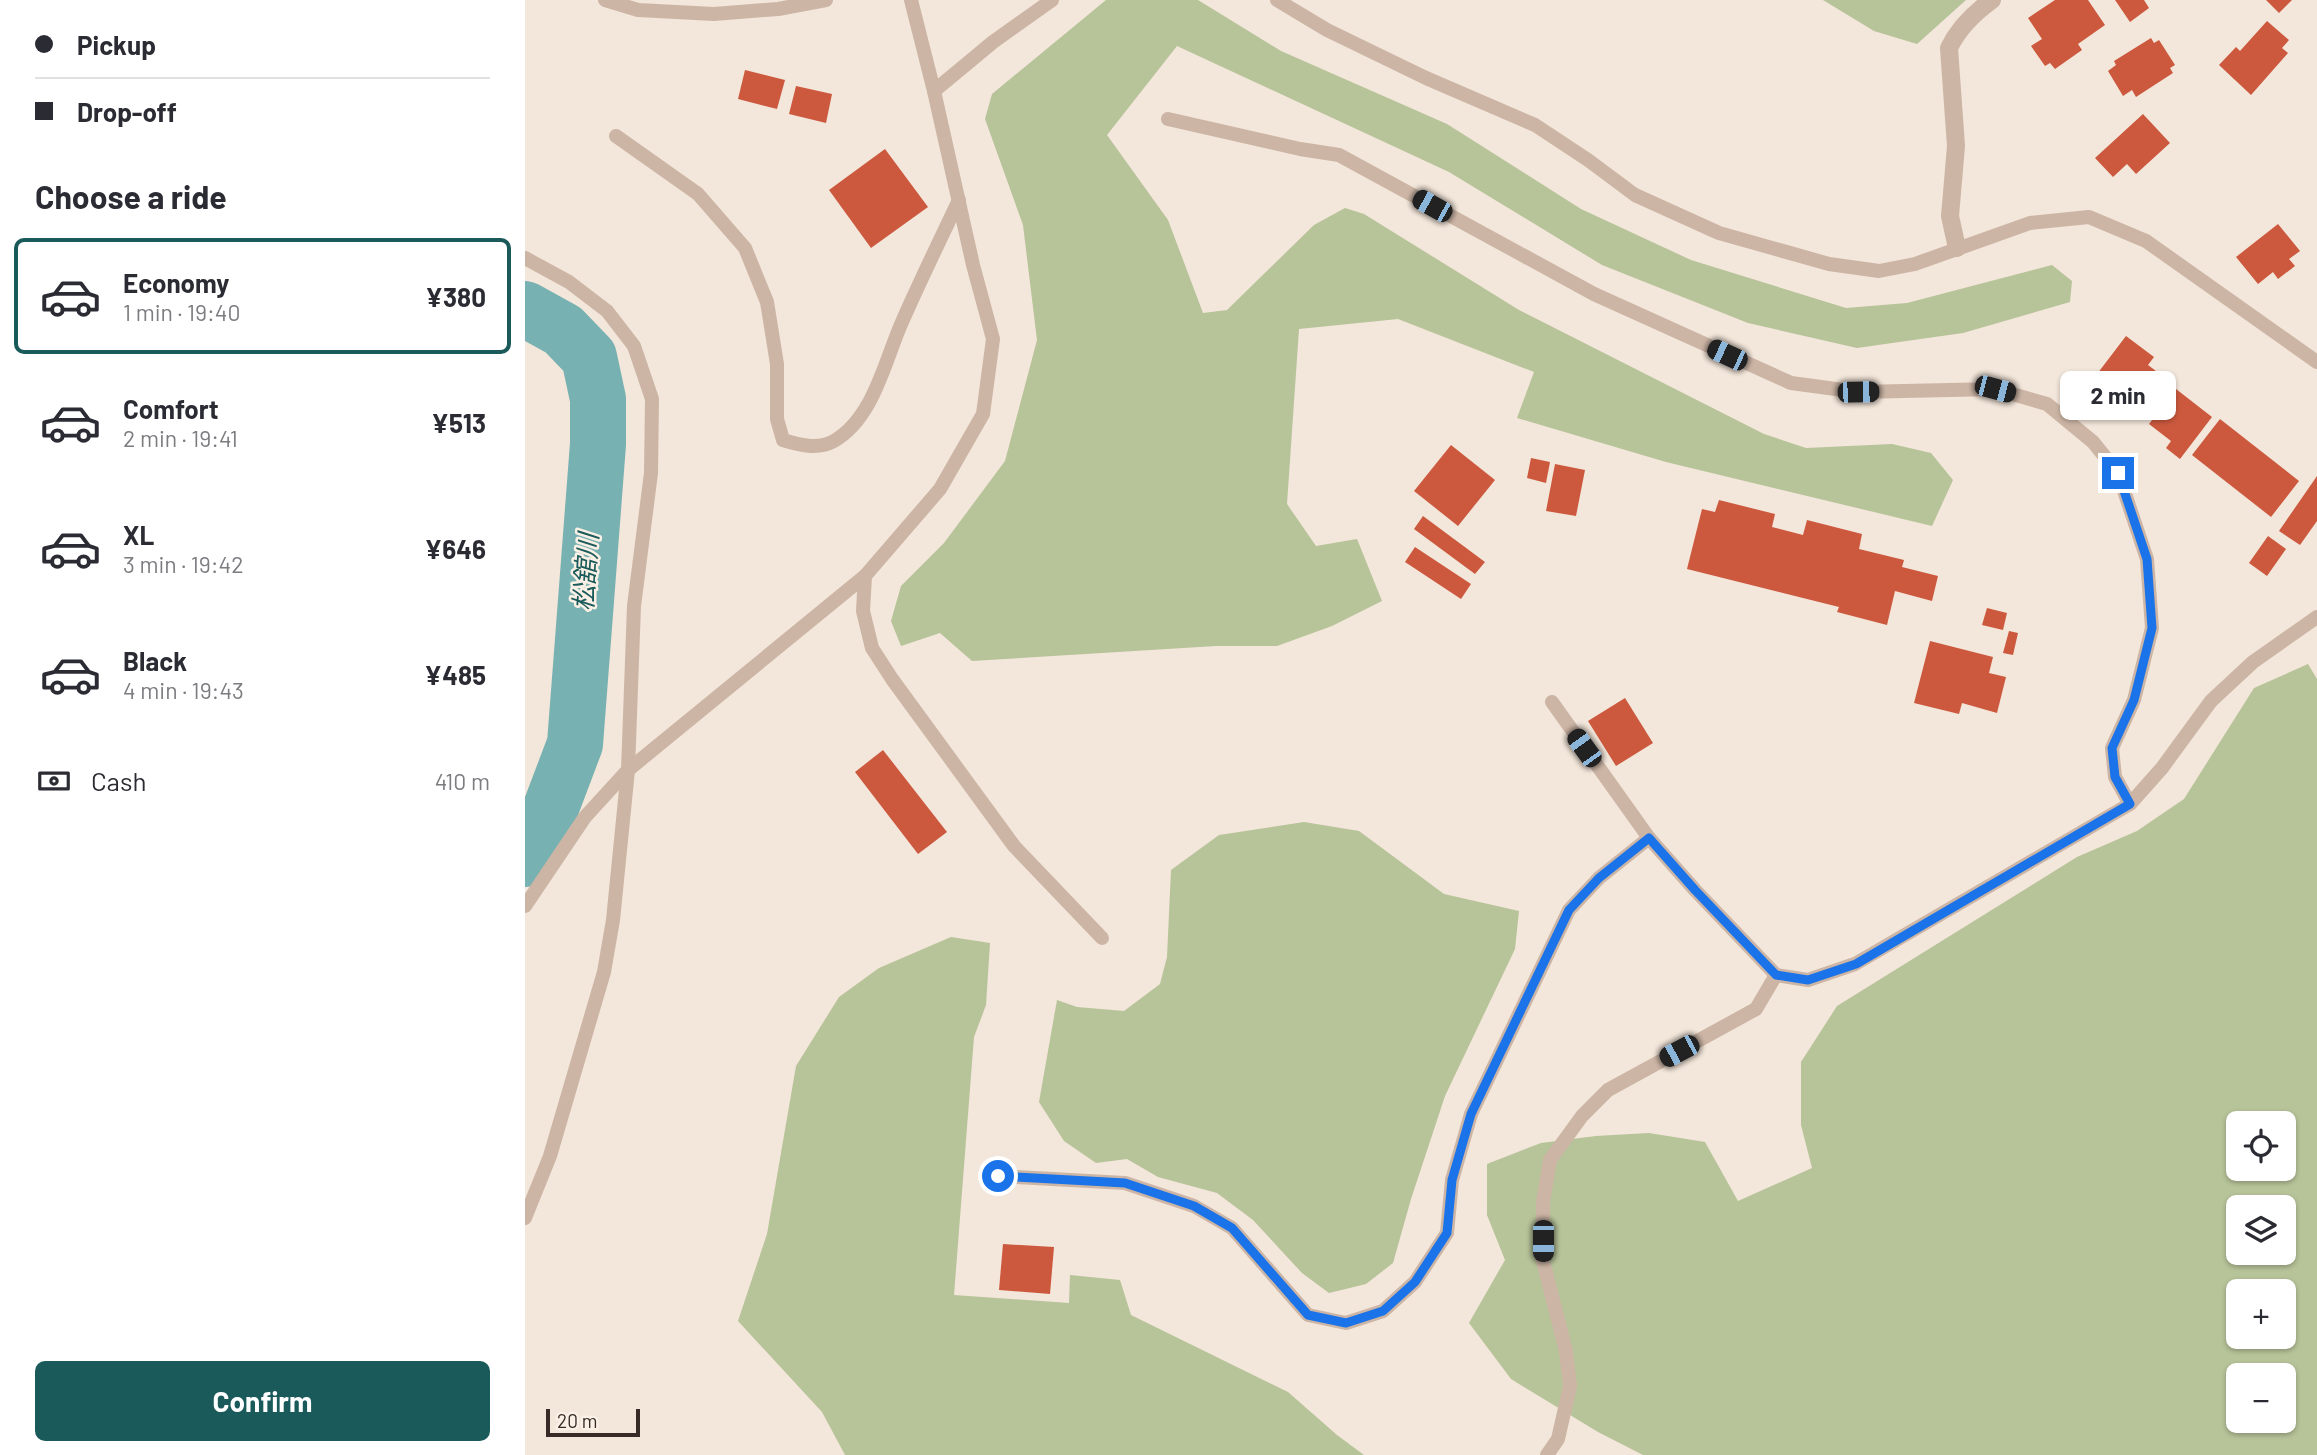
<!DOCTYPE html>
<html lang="en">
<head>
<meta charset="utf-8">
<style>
  body { margin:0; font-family:Barlow,"Noto Sans JP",sans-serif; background:#f7f7f7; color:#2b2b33; height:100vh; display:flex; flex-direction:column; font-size:26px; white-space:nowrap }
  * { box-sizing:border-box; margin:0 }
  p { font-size:23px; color:#7c7c81 }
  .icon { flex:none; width:38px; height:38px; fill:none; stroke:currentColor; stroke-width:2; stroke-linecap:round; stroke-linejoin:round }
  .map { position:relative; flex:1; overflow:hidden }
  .side { display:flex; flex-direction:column; background:#fff; width:525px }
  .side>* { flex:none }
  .top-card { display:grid; align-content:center; height:154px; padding:0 35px; background:#fff }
  .fabs { position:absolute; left:1701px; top:1111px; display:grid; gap:14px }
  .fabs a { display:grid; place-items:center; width:70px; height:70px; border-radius:10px; background:#fff; box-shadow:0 2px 5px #0004; font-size:35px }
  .scale { position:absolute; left:21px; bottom:18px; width:94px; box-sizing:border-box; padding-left:7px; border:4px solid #372b27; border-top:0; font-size:19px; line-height:24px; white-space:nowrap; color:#372b27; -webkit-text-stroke:5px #faf0e6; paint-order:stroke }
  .end { position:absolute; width:32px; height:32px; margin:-16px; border:9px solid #1a73e8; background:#fff; box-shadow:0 0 0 4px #fff }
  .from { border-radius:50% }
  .bubble { position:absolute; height:49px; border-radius:10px; background:#fff; box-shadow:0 2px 5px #0004; font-size:23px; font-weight:700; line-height:49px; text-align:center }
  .car { position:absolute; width:21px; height:42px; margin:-21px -10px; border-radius:9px; box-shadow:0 0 5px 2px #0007; background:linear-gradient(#222 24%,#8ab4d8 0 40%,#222 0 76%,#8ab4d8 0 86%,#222 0) }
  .top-card b { display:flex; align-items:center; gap:24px; height:66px; font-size:26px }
  .top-card b+b { border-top:2px solid #e1e1e2 }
  .top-card i { width:18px; height:18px; background:#2b2b33 }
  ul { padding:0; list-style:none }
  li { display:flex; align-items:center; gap:21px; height:116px; margin:0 14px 10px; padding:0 21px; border:4px solid transparent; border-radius:10px }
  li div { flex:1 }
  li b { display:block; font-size:26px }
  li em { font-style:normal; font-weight:700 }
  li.on { border-color:#1a5a5a }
  li>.icon { width:63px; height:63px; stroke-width:1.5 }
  h2 { padding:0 35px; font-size:32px; line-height:84px }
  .pay { display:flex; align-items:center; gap:18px; height:77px; padding:0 35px; font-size:26px }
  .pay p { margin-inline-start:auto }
  .button { display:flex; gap:14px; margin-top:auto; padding:14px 35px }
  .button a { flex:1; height:80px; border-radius:10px; background:#1a5a5a; color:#fff; font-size:28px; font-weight:700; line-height:80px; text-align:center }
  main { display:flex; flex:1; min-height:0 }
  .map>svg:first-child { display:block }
</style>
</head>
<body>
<main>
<section class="side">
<div class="top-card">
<b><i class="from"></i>Pickup</b>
<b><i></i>Drop-off</b>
</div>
<h2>Choose a ride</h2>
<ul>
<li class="on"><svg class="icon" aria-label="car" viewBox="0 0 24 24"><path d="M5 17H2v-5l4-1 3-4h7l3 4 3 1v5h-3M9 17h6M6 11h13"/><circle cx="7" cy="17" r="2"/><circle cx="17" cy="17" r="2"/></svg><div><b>Economy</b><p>1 min · 19:40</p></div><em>¥380</em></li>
<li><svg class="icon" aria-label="car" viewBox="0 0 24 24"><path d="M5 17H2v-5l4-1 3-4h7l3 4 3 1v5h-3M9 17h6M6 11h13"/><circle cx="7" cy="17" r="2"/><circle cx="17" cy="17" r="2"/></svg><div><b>Comfort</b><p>2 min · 19:41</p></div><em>¥513</em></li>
<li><svg class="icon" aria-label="car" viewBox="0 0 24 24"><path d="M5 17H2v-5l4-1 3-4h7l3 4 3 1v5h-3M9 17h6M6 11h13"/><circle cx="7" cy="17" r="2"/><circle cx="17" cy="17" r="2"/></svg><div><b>XL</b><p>3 min · 19:42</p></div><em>¥646</em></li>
<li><svg class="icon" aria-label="car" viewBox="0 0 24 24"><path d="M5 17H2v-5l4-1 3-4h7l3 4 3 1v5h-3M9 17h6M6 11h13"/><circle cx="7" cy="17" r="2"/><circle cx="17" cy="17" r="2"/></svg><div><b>Black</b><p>4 min · 19:43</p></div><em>¥485</em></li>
</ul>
<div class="pay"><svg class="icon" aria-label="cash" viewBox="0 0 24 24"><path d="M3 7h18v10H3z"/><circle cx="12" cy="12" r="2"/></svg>Cash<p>410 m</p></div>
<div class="button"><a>Confirm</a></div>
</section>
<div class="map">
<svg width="1792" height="1455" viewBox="0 0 1792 1455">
  <rect width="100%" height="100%" fill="#f3e6da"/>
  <!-- green -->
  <g fill="#b7c399" fill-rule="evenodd">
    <polygon points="581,0 673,0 756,51 922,124 1056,209 1166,260 1321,308 1382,303 1527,265 1547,281 1545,302 1438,333 1332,348 1223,323 1077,265 924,172 652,46 582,135 643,220 678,313 702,310 789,225 820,208 839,214 994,310 1239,434 1281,448 1367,444 1406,453 1428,480 1407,526 1141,462 992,418 1009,372 873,319 774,329 762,504 791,546 832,539 857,601 807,626 752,646 691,646 447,661 415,633 376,646 366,621 376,586 419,543 480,461 512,340 498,225 460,119 467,94"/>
    <polygon points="1298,0 1441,0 1392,44 1349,31"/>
    <path d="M 1783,664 L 1792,679 L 1792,1455 L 1118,1455 L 1073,1432 L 986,1379 L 944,1323 L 980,1260 L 962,1215 L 962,1164 L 1016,1143 L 1071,1136 L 1124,1133 L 1180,1142 L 1213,1201 L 1287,1168 L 1276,1125 L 1276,1062 L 1312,1006 L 1552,857 L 1612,831 L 1659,799 L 1729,688 ZM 1713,1124 L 1759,1124 L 1759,1169 L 1713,1169 ZM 1713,1208 L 1759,1208 L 1759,1253 L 1713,1253 ZM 1713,1292 L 1759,1292 L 1759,1337 L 1713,1337 ZM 1713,1376 L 1759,1376 L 1759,1421 L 1713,1421 Z"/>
    <polygon points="779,822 834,831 919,894 994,911 990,949 920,1096 886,1199 868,1263 841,1284 804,1293 777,1273 728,1220 692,1193 633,1177 602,1159 571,1163 539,1141 514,1102 532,1000 552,1007 599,1011 635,984 642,957 646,870 694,835"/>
    <polygon points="426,937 465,943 461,1005 449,1037 429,1295 544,1303 545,1275 595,1280 606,1315 763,1392 812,1435 839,1455 320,1455 297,1412 213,1321 242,1234 271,1066 314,997 354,968"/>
  </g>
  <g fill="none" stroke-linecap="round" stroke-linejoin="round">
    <!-- river -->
    <polyline stroke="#77b1b1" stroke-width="56" points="0,309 38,330 64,357 73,399 73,444 50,744 19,826 0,859"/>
  </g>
  <!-- building -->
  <g fill="#cc593e">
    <polygon points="1530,0 1563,0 1580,25 1553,44 1557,50 1530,69 1525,63 1520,66 1506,46 1517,39 1503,18"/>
    <polygon points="1590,0 1619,0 1624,8 1605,22"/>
    <polygon points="1741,0 1767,0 1754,13"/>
    <polygon points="1742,21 1764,40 1757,48 1763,53 1726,95 1694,65 1711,47 1715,51"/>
    <polygon points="1626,38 1629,43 1634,40 1650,65 1645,68 1648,73 1611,97 1607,90 1598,96 1583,71 1591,65 1589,61"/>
    <polygon points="220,70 260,80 252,109 213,99"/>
    <polygon points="271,86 307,94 301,123 264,114"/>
    <polygon points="1618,114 1645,143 1611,174 1602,164 1588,177 1570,158"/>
    <polygon points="360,149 403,207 346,248 304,190"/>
    <polygon points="1753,224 1775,251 1764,259 1770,266 1753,279 1748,272 1733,284 1711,257"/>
    <polygon points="1601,336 1629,357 1623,365 1635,374 1608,408 1569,378"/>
    <polygon points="1651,389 1687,417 1655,459 1641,448 1646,441 1624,424"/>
    <polygon points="1695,419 1774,481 1746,517 1667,455"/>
    <polygon points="926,445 970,480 933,526 889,491"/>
    <polygon points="1006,458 1025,462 1021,483 1002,478"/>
    <polygon points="1030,464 1060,470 1051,516 1021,511"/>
    <polygon points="1792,476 1792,521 1775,545 1754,531"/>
    <polygon points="1194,500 1250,514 1247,527 1278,535 1282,520 1337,534 1334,549 1379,560 1377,567 1413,576 1407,601 1370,591 1362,625 1312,612 1314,607 1162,569 1177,509 1190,512"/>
    <polygon points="898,516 960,562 950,574 889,529"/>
    <polygon points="1743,536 1761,549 1742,576 1724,563"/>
    <polygon points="890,547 946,584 936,599 880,562"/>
    <polygon points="1462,608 1482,613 1478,630 1457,625"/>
    <polygon points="1484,631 1493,633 1488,655 1478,653"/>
    <polygon points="1405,641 1468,657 1464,673 1481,677 1472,713 1437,703 1434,714 1389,703"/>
    <polygon points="1100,698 1128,743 1091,766 1063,721"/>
    <polygon points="358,750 422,832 393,854 330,772"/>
    <polygon points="478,1244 529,1247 525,1294 474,1290"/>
  </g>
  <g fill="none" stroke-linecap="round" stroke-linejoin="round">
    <!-- lane -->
    <g stroke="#ccb5a5" stroke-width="14">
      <polyline points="80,0 113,10 189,14 253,9 301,0"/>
      <polyline points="752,0 802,30 901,78 1010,125 1063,160 1110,195 1194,233 1304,264 1354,271 1390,264 1505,223 1564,217 1621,241 1792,362"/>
      <polyline points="409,91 468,42 527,0"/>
      <polyline points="643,119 775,149 814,155 1069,294 1266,383 1333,392 1470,389 1522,404 1568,442 1593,473 1622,559 1627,628 1609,700 1587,748 1590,777 1605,804"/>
      <path d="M 91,136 L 173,194 L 220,248 L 242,302 L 252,364 L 252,419 L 258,440 C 274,445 293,450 309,441 C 349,418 360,360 377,322 C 395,281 415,240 434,200"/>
      <polyline points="0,258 44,282 82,311 109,346 127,399 126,473 109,606 103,770 88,920 79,972 25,1156 0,1218"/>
      <polyline points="340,576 338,611 347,648 367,679 489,846 577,938"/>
      <polyline points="1027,702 1124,838 1170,890 1251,975 1283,980 1330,964 1605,804 1637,768 1686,701 1728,662 1792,617"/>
      <polyline points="0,906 60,817 103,770 340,576 415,489 458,414 468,339 448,265 409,91 386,0"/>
      <polyline points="473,1176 600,1183 669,1206 707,1228 783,1315 821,1323 858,1311 890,1282 922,1233 927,1180 946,1114 1044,910 1074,878 1124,838"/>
      <polyline points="1022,1455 1033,1439 1045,1386 1041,1351 1018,1261 1018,1202 1025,1160 1057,1116 1083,1090 1231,1009 1251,975"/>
    </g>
    <!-- street -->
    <path stroke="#ccb5a5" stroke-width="18" d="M 1432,248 L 1425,216 L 1431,146 L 1424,48 C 1434,27 1449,13 1467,0"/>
  </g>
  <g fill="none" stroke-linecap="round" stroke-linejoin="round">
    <!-- route -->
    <polyline stroke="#1a73e8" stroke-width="9" points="473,1176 600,1183 669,1206 707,1228 783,1315 821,1323 858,1311 890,1282 922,1233 927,1180 946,1114 1044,910 1074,878 1124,838 1170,890 1251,975 1283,980 1331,964 1605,804 1590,777 1587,748 1609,700 1627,628 1622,559 1593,473"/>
  </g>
  <g text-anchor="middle" stroke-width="5" stroke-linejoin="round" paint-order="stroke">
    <!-- water labels -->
    <g font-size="26" font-style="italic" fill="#1a5a5a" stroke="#faf0e6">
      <text transform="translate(61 572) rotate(-86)" y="9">松舘川</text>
    </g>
  </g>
</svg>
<div class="fabs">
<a><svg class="icon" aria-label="locate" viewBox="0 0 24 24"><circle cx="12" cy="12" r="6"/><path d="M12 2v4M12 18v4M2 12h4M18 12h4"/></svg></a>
<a><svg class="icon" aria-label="layers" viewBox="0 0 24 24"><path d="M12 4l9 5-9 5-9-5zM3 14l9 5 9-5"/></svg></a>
<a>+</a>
<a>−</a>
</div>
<div class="scale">20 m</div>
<i class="end from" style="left:473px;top:1176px"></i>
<i class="end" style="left:1593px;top:473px"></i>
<div class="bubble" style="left:1535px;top:371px;width:116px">2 min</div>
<i class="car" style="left:907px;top:206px;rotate:299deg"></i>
<i class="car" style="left:1202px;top:355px;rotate:295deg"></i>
<i class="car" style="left:1470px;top:389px;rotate:105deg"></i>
<i class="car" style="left:1333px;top:392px;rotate:89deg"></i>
<i class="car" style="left:1059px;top:748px;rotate:324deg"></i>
<i class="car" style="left:1154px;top:1051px;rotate:242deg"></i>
<i class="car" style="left:1018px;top:1241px;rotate:180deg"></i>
</div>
</main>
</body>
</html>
